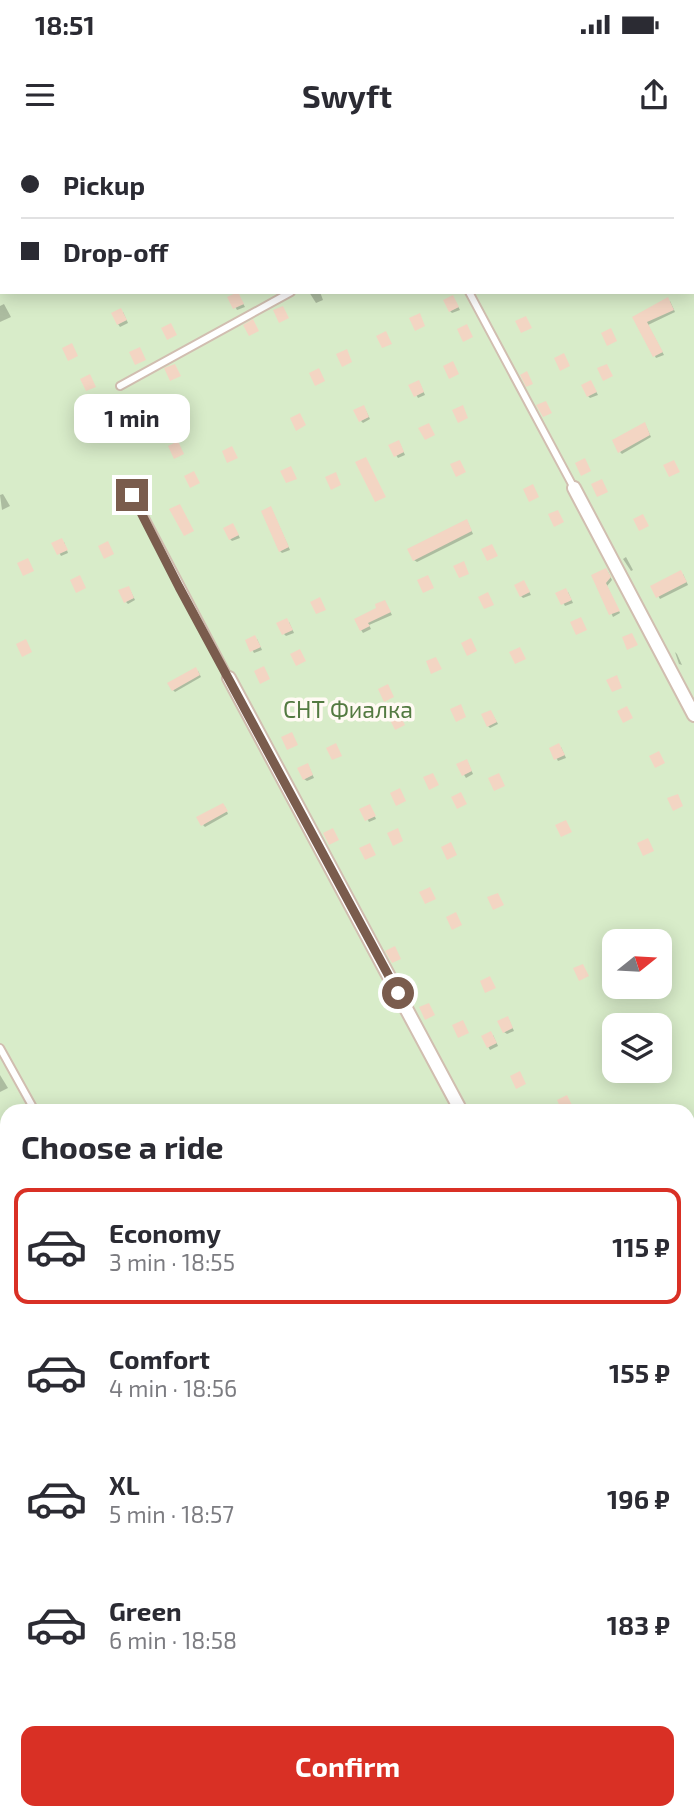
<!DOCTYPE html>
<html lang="en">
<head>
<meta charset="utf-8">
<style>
  body { margin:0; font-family:"Exo 2",sans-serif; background:#f2f2f3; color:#2b2b33; height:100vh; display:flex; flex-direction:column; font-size:26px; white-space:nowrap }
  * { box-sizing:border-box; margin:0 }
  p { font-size:23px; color:#7c7c81 }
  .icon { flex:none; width:38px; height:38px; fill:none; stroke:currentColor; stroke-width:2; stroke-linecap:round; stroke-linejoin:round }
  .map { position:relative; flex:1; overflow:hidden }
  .sheet { position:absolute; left:0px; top:964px; width:695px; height:716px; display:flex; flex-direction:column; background:#fff; border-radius:21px 21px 0 0; box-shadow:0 4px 18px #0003 }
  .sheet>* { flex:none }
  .guide { position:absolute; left:0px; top:0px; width:695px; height:154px; box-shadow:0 4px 18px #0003; display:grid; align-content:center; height:154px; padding:0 21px; background:#fff }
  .needle { width:46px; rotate:72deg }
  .controls { position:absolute; left:602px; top:789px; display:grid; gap:14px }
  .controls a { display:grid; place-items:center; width:70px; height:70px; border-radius:14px; background:#fff; box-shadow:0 4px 18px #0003; font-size:35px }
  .end { position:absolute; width:32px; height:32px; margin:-16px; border:9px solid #7a5c4d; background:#fff; box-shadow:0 0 0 4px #fff }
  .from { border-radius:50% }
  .bubble { position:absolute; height:49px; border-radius:14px; background:#fff; box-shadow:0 4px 18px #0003; font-size:23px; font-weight:700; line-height:49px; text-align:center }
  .guide b { display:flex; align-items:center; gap:24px; height:66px; font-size:26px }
  .guide b+b { border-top:2px solid #e1e1e2 }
  .guide i { width:18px; height:18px; background:#2b2b33 }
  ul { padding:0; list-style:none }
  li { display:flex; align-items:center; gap:21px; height:116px; margin:0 14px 10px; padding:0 7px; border:4px solid transparent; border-radius:14px }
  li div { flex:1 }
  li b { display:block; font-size:26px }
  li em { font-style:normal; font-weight:700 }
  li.selected { border-color:#d93025 }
  li>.icon { width:63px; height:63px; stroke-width:1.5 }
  h2 { padding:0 21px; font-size:32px; line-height:84px }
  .action { display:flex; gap:14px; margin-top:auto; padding:14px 21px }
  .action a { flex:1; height:80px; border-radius:14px; background:#d93025; color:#fff; font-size:28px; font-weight:700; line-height:80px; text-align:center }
  .status { display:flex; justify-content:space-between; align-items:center; height:49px; padding:0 35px; background:#fff; direction:ltr }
  .status svg { height:19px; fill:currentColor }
  header { display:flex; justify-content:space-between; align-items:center; height:91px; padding:0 21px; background:#fff; font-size:32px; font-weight:700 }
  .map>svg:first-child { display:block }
</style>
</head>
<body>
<div class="status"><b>18:51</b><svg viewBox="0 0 49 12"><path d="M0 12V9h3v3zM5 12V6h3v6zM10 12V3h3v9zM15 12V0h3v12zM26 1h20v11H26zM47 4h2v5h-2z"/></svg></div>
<header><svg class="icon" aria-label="menu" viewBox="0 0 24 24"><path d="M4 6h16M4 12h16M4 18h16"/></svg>Swyft<svg class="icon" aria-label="share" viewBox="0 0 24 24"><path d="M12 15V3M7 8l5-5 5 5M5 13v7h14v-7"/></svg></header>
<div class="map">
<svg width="694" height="1679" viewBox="0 0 694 1679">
  <rect width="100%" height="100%" fill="#fdf6ec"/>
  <!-- green -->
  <path fill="#d8ecc9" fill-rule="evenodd" d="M 65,0 L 694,0 L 694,1679 L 0,1679 L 0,36 L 2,152 L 693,152 L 693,2 L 62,2 ZM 614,802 L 660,802 L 660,847 L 614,847 ZM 614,886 L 660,886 L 660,931 L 614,931 ZM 7,971 L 688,971 L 688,1673 L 7,1673 Z"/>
  <!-- shadow -->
  <g fill="#0003">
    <polygon points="309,152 320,152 323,160 316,163"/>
    <polygon points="239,156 245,167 237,170 230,158"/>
    <polygon points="453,157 460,170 452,173 450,171"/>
    <polygon points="670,161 675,172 648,185 664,215 656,218 635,178"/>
    <polygon points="4,164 11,177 0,182 0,166"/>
    <polygon points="123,172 128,183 120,187 118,184"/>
    <polygon points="591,242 598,255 590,258 588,256"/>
    <polygon points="420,244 425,255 418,258 411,246"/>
    <polygon points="365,269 370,279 363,283 361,281"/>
    <polygon points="646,286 651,297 622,314 620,312"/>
    <polygon points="400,304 405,315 398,318 390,306"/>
    <polygon points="3,354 10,366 2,370 0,355"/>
    <polygon points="271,368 290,410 282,413 280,411"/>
    <polygon points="468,383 473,394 417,422 414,420"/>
    <polygon points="233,385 240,398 232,401 230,399"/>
    <polygon points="64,402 68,413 61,416 54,404"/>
    <polygon points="626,417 633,430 631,431 623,419"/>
    <polygon points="608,432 612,440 607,446 620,473 613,477 594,435"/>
    <polygon points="683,434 688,445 660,459 653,447"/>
    <polygon points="524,442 531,455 523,458 521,456"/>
    <polygon points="130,450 135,460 128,464 126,462"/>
    <polygon points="568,452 573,463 565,466 558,454"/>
    <polygon points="385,462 392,475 369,485 371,489 363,493 361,490"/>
    <polygon points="289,482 294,493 286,496 284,494"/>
    <polygon points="257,499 262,510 254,513 247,501"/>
    <polygon points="675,512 677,514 682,525 679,524"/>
    <polygon points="198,531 201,537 175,552 173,550"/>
    <polygon points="491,572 498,584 490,588 488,586"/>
    <polygon points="561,607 566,618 558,621 551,609"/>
    <polygon points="468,623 473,634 466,638 458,625"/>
    <polygon points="309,627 314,638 307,641 304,639"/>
    <polygon points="225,667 228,674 205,687 203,685"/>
    <polygon points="371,668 376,679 369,682 362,670"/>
    <polygon points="509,880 514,891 507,894 504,892"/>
    <polygon points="493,895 498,906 490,910 483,897"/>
    <polygon points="0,935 8,948 0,952"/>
    <polygon points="0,1024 5,1034 0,1037"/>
    <polygon points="0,1131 7,1140 7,1149 3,1151 0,1148"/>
  </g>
  <!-- building -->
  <g fill="#f3d5c3">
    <polygon points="238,152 244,164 233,169 227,157"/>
    <polygon points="453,155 459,167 449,172 443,160"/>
    <polygon points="668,157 674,170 647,182 663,212 653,217 632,177"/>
    <polygon points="283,166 289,178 279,183 273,170"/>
    <polygon points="121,168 127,180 117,185 111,173"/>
    <polygon points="420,173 425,186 415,191 409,178"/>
    <polygon points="526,176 532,188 521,193 515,181"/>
    <polygon points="253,179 259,191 249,196 243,185"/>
    <polygon points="171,183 177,195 167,200 161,188"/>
    <polygon points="467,184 473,197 463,202 457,189"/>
    <polygon points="611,188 617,201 607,206 601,193"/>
    <polygon points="386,191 392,204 382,208 376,196"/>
    <polygon points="72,203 78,216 68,221 62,208"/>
    <polygon points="140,207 146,220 135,225 129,212"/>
    <polygon points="347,209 352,222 342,227 336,214"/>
    <polygon points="564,213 570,226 560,231 554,218"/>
    <polygon points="453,221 459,234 449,239 443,226"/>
    <polygon points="175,224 181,236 170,241 164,228"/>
    <polygon points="607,224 613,236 603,241 597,228"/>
    <polygon points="319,228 325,241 315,246 309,233"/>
    <polygon points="527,231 533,244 526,247 520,235"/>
    <polygon points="90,234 96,247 86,251 80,239"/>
    <polygon points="419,240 424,252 414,257 408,245"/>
    <polygon points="591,240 597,252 587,257 581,245"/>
    <polygon points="546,261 552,273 543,277 536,265"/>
    <polygon points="364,265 369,277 359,282 353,270"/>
    <polygon points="463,265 468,278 458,283 452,270"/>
    <polygon points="300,273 306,285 296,291 290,278"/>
    <polygon points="645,282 650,295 618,313 612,300"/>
    <polygon points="429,283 435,295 425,300 418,288"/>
    <polygon points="399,300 404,312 394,317 388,305"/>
    <polygon points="178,301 184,314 174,319 168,306"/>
    <polygon points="232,306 238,318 227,323 222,311"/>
    <polygon points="366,317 386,357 375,362 355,322"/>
    <polygon points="585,318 591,331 581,336 575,323"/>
    <polygon points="460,320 466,332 456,337 450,324"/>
    <polygon points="674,320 680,332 669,337 663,325"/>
    <polygon points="291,326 297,339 286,343 280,331"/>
    <polygon points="194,331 200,343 190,348 184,336"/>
    <polygon points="336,332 341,345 331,350 325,337"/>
    <polygon points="602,339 608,352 597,357 591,344"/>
    <polygon points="533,344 539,357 529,362 523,349"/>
    <polygon points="180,364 194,391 184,396 169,369"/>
    <polygon points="271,366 289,407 279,412 261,371"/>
    <polygon points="558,370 564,382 554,387 548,374"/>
    <polygon points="643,374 649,386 639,391 633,379"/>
    <polygon points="467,379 472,391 413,421 407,409"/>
    <polygon points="233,383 239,395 229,400 223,388"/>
    <polygon points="62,398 68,410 57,415 51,403"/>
    <polygon points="108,401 114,414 104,419 98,406"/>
    <polygon points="492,404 498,416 487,421 481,409"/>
    <polygon points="28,418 34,431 23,436 17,423"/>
    <polygon points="464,421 469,434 459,438 453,426"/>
    <polygon points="606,428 611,437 606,443 620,471 609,475 591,435"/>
    <polygon points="681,430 687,442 656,458 650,446"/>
    <polygon points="80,435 86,448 76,453 70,440"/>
    <polygon points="428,435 434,448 423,453 417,440"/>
    <polygon points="524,440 530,452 520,457 514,445"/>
    <polygon points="129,446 134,458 124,463 118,450"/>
    <polygon points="566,448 572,460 561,465 555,453"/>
    <polygon points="488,452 494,465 484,469 478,457"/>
    <polygon points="320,457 326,470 316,474 310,462"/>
    <polygon points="385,460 391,472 368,483 370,486 360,491 354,479 376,468 375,464"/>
    <polygon points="581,477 587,490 576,495 570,482"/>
    <polygon points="287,478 293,490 282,495 276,483"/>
    <polygon points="632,493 638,505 627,510 622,497"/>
    <polygon points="255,495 261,507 250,512 245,500"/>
    <polygon points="471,498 477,511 467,516 461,503"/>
    <polygon points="26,499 32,512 22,517 16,504"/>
    <polygon points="520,507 526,519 515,524 509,512"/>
    <polygon points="300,509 306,521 296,526 290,514"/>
    <polygon points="436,517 442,529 431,534 426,521"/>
    <polygon points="264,526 270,539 260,544 254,531"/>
    <polygon points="196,527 200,535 172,551 167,543"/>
    <polygon points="617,535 622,548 612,552 606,540"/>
    <polygon points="388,544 394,557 384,562 378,549"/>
    <polygon points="461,564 466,577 456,582 450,569"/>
    <polygon points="627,566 633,578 623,583 617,571"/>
    <polygon points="491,570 497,582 487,587 481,574"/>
    <polygon points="399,573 405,585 395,590 389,578"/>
    <polygon points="292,592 298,605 287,610 281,597"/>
    <polygon points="336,603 342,616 332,620 326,608"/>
    <polygon points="559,603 565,615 554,620 549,608"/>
    <polygon points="659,611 665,623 655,628 649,616"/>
    <polygon points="467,619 472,631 462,636 456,624"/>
    <polygon points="308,623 313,635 303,640 297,628"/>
    <polygon points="433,633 439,645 429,650 423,637"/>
    <polygon points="499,633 505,646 494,651 488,638"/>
    <polygon points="400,648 406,661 396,666 390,653"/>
    <polygon points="461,652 467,664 457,669 451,657"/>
    <polygon points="678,654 683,666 673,671 667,658"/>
    <polygon points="223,663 228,671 201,686 196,677"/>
    <polygon points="370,664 376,676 365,681 359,669"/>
    <polygon points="566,680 572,692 561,697 555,685"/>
    <polygon points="333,688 339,700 329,705 323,693"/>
    <polygon points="398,688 403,701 393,706 387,693"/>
    <polygon points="648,698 654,711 643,716 637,703"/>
    <polygon points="451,702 457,715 447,720 441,707"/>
    <polygon points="370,703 376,715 365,720 359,708"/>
    <polygon points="430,747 436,759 425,764 419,752"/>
    <polygon points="498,753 504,765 493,770 487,757"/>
    <polygon points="456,772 462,785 452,790 446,777"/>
    <polygon points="395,806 401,819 392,823 385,811"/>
    <polygon points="583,824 589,836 579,841 573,828"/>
    <polygon points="490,836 496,848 485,853 480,841"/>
    <polygon points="429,863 435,875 425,880 419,867"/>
    <polygon points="508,876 513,888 503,893 497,881"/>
    <polygon points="463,880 469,893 458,898 452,885"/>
    <polygon points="491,891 497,903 487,908 481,896"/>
    <polygon points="520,931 526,944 516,949 510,936"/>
    <polygon points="567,955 573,967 562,971 557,960"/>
  </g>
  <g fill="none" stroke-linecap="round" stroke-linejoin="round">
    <defs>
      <g id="service">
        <polyline points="388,0 389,2"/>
        <polyline points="570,2 573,0"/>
        <polyline points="469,152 574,348"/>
        <polyline points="120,246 291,152"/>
        <polyline points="133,355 229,538"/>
        <polyline points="0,908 35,971"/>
        <polyline points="688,1394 694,1406"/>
        <polyline points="411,1673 414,1679"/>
      </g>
      <g id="minor">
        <polyline points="574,348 694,575"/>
        <polyline points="229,538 461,971"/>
      </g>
    </defs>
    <!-- service casing -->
    <use href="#service" stroke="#d1beb0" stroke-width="10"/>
    <!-- minor casing -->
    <use href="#minor" stroke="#d1beb0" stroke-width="16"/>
    <!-- service -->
    <use href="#service" stroke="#fff" stroke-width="6"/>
    <!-- minor -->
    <use href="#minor" stroke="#fff" stroke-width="12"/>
  </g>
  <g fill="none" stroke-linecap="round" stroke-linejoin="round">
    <!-- route -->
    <polyline stroke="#7a5c4d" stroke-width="9" points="132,355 179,447 398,853"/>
  </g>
  <g text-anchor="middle" stroke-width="7" stroke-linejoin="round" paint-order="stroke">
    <!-- park labels -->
    <g font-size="23" fill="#537a41" stroke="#fffaf3">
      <text x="348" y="578">СНТ Фиалка</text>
    </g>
  </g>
</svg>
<div class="controls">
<a><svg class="needle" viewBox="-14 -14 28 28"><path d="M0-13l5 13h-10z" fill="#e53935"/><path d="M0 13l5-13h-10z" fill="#7c7c81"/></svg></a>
<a><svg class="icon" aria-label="layers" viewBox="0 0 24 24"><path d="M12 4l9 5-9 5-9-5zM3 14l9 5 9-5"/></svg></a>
</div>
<i class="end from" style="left:398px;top:853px"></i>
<i class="end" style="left:132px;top:355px"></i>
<div class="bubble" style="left:74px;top:254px;width:116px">1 min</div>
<div class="guide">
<b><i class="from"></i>Pickup</b>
<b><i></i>Drop-off</b>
</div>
<section class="sheet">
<h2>Choose a ride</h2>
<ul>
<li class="selected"><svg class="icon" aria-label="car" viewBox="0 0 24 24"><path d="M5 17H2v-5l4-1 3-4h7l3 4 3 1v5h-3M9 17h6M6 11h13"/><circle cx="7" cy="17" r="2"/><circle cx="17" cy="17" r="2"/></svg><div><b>Economy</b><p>3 min · 18:55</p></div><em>115 ₽</em></li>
<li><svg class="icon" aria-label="car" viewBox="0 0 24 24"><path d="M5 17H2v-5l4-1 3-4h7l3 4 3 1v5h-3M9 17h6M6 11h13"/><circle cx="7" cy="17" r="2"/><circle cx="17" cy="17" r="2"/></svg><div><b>Comfort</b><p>4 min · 18:56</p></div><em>155 ₽</em></li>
<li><svg class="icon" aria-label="car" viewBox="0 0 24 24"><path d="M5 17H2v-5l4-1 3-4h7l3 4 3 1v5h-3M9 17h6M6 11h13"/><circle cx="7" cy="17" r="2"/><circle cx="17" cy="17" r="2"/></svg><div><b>XL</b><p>5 min · 18:57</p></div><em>196 ₽</em></li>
<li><svg class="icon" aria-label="car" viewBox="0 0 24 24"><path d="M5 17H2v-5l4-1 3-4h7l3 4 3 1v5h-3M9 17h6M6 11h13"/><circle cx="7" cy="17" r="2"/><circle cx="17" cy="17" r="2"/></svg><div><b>Green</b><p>6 min · 18:58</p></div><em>183 ₽</em></li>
</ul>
<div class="action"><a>Confirm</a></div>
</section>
</div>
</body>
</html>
